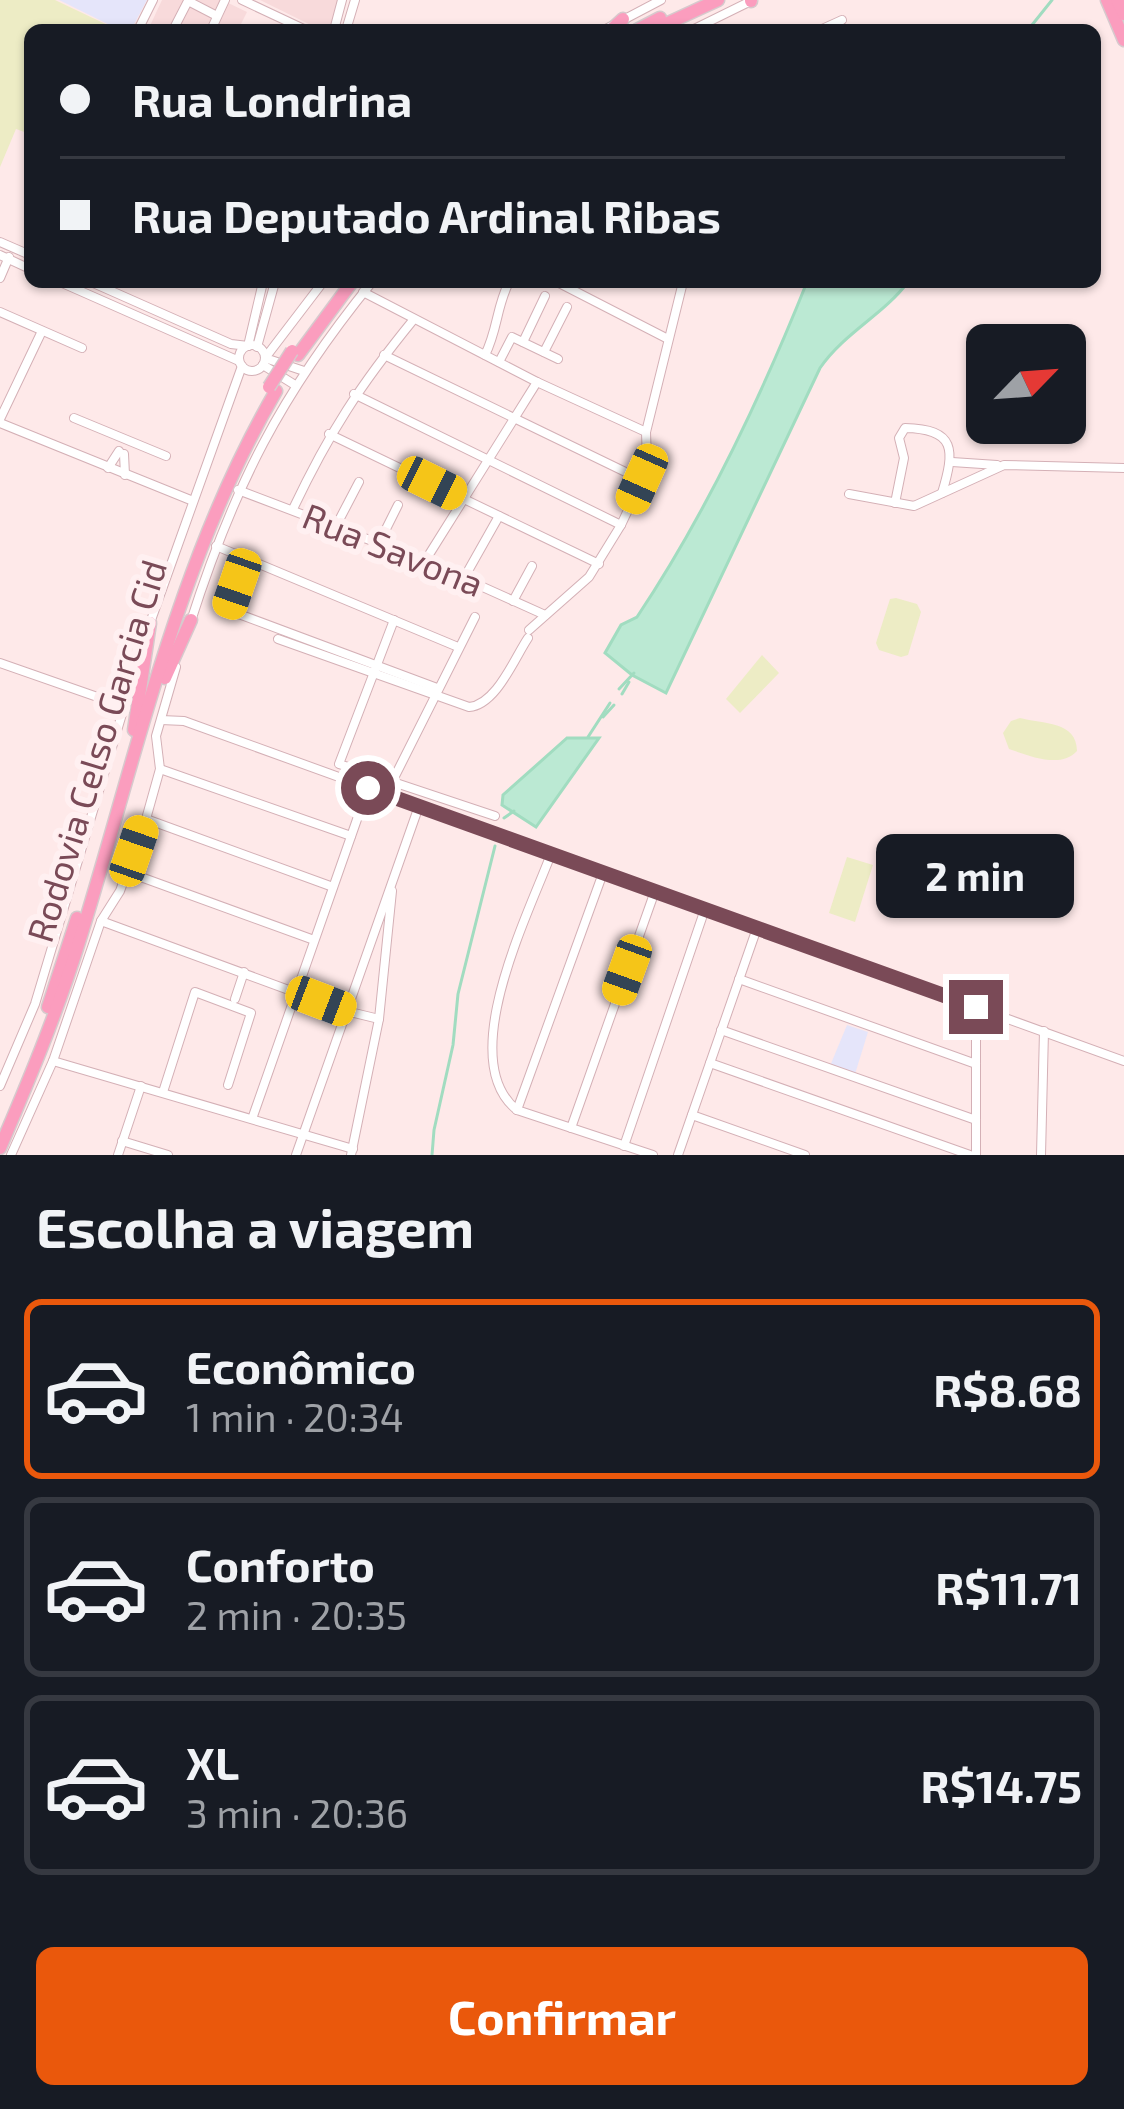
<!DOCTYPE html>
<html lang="pt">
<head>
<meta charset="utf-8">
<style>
  body { margin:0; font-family:"Exo 2",sans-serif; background:#242831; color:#f1f3f6; height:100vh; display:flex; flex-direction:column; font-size:45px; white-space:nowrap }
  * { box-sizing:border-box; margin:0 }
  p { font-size:39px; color:#9ea1a6 }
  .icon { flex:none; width:66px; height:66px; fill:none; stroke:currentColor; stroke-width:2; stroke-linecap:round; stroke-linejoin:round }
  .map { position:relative; height:1155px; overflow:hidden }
  .drawer { display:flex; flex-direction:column; background:#171b24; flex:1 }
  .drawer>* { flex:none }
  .banner { position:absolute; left:24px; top:24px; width:1077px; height:264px; border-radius:18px; box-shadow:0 3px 9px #0004; display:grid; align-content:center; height:264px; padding:0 36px; background:#171b24 }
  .needle { width:78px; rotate:65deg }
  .fabs { position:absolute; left:966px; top:324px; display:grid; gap:24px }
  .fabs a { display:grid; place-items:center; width:120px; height:120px; border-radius:18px; background:#171b24; box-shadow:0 3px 9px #0004; font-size:60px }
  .end { position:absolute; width:54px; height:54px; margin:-27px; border:15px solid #7a4a57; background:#fff; box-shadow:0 0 0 6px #fff }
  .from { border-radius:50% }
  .bubble { position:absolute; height:84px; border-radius:18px; background:#171b24; box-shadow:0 3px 9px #0004; font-size:39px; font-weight:700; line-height:84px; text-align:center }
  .car { position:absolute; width:36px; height:72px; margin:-36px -18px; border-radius:15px; box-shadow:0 0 9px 3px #0007; background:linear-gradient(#f5c518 24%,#345 0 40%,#f5c518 0 76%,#345 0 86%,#f5c518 0) }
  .banner b { display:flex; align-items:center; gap:42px; height:114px; font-size:45px }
  .banner b+b { border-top:3px solid #363941 }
  .banner i { width:30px; height:30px; background:#f1f3f6 }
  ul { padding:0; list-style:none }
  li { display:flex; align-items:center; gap:36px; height:180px; margin:0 24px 18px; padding:0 12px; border:6px solid #363941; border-radius:18px }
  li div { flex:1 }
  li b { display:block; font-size:45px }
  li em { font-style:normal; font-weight:700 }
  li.on { border-color:#ea580c }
  li>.icon { width:108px; height:108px; stroke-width:1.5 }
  h2 { padding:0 36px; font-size:54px; line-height:144px }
  .action { display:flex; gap:24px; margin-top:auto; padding:24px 36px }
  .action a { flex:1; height:138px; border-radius:18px; background:#ea580c; color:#fff; font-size:48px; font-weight:700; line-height:138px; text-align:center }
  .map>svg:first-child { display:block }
</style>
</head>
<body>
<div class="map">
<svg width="1124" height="1155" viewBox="0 0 1124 1155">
  <rect width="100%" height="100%" fill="#fee9e9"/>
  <!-- residential -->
  <g fill="#f8dadb">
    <polygon points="162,0 222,0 247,12 238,30 148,30"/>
    <polygon points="260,0 340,0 331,30 321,30"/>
  </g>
  <!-- education -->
  <g fill="#e5e5fa">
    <polygon points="59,0 147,0 131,30 120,30"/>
    <polygon points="847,1025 868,1032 855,1074 830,1066"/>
  </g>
  <!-- green -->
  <g fill="#edecc5">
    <polygon points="0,0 55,0 118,30 30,30 30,134 16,129 0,167"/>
    <polygon points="896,598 917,604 921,612 908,655 901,657 879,650 876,643 890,599"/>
    <polygon points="762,655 779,673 740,713 726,699"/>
    <path d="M 1020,718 C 1043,724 1077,721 1077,751 C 1061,769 1030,756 1009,749 L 1003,733 L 1011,721 Z"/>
    <polygon points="847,857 873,865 855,922 829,913"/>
  </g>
  <!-- water -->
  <g fill="#bbe9d3" stroke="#a1dcc0" stroke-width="3">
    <path d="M 807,282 L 908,282 C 883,315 844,333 820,368 L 666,693 L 632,675 L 605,653 L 621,625 L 637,617 C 706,514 761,397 807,282 Z"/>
    <polygon points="567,738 599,738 536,827 502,805 503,795"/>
  </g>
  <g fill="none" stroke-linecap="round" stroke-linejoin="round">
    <!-- stream -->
    <g stroke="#a1dcc0" stroke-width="3">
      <polyline points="1028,30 1052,0"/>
      <polyline points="619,689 634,673"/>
      <polyline points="622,694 629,682"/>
      <polyline points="603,717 614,705"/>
      <polyline points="588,737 610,703"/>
      <polyline points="504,818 514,811"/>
      <polyline points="432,1155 434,1130 453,1045 458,994 495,846"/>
    </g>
    <defs>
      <g id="minor">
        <polyline points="242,0 306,30"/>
        <polyline points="138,30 153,0"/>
        <polyline points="173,30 188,1 217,16"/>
        <polyline points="211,30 225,0"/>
        <polyline points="334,30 342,0"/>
        <polyline points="346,30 355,0"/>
        <polyline points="604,30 661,0"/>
        <polyline points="692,30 753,0"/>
        <polyline points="820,30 842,20"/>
        <polyline points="0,242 30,255"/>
        <polyline points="0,255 30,269"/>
        <polyline points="0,278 9,257"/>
        <polyline points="60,282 239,361"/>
        <polyline points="91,282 231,344 248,346 263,282"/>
        <polyline points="557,282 668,339"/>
        <polyline points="363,292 537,382 646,432"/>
        <polyline points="0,312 82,348"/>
        <polyline points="523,342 545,296"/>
        <circle cx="252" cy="358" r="13"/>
        <polyline points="257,347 275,282"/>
        <polyline points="544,352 567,307"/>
        <polyline points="384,355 642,480"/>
        <path d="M 485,355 C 498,329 496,308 509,282"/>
        <polyline points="499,362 512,337 558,359"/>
        <polyline points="263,365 295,385"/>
        <polyline points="304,371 265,358 323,282"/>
        <polyline points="354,394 621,525"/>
        <polyline points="74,418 166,456"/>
        <polyline points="0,419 42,331"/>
        <polyline points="0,423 193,501"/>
        <polyline points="329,434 599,564"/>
        <polyline points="124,454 125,475"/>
        <polyline points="952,462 997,465"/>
        <polyline points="108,468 119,451"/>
        <polyline points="238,490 425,561 545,615"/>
        <polyline points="849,494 914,506 1004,465 1124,468"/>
        <path d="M 895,503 L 904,458 L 899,438 L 905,428 C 956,429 955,450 942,493"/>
        <path d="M 293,509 C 329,433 360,385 414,319"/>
        <polyline points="336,526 359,482"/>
        <polyline points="379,543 398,505"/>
        <polyline points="216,546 458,647"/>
        <polyline points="246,559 228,610 437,688"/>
        <polyline points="425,561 537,382"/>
        <polyline points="464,578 499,516"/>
        <polyline points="513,601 532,566"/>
        <polyline points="394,620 339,764 495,816"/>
        <polyline points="150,623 242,366"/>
        <path d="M 190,624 C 234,486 281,394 372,282"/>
        <polyline points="529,630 589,577 621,525 642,480 647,462 646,432 683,282"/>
        <path d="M 278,639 L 469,707 C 496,705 514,659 528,638"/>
        <polyline points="0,663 126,707"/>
        <polyline points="161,720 184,721 1124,1061"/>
        <polyline points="160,769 351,836"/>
        <polyline points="392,782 475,617"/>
        <polyline points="146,819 333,887"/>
        <polyline points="127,872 314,940"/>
        <polyline points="101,921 346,1011 379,1019"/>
        <polyline points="739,979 976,1064"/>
        <polyline points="235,999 244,972"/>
        <polyline points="721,1030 976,1120"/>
        <polyline points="53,1061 353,1149"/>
        <polyline points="710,1063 970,1155"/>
        <polyline points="0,1086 35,1004 140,654"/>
        <polyline points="163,1092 195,992 251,1013 228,1085"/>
        <path d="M 517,1110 C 454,1060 529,913 551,854"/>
        <polyline points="517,1110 603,873"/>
        <polyline points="517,1110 653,1155"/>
        <polyline points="692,1115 805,1155"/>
        <polyline points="252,1119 368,788"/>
        <polyline points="571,1128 655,891"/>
        <polyline points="122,1141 168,1155"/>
        <polyline points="624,1146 705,909"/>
        <polyline points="11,1155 53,1061 101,921 120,891 146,819 160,769 156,736 176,667"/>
        <polyline points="118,1155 141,1086"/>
        <polyline points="296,1155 419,806"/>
        <polyline points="351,1155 379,1019 392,891"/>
        <polyline points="678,1155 757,928"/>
        <polyline points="976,1155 976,1007"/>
        <polyline points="1041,1155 1044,1031"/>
      </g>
      <g id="highway">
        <polyline points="751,0 751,1"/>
        <polyline points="1107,0 1124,40"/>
        <polyline points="1117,0 1124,14"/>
        <polyline points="611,30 623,19"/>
        <polyline points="637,30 660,18"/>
        <polyline points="653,30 718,0"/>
        <polyline points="298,355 352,282"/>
        <polyline points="165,678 191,620"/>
        <polyline points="134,730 150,623"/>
        <polyline points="48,1007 77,918"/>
        <path d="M 0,1148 C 29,1080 57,1013 79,942 C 137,756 177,561 276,391"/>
      </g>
    </defs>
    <!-- minor casing -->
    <use href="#minor" stroke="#d4b0b6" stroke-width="10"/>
    <!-- highway casing -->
    <use href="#highway" stroke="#d7c9cd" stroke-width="15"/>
    <!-- minor -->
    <use href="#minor" stroke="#fff" stroke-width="8"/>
    <!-- highway -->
    <use href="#highway" stroke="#fb9dbe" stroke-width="12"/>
    <defs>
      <polyline id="highway-bridge" points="269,387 292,351"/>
    </defs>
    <!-- highway-bridge casing -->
    <use href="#highway-bridge" stroke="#d7c9cd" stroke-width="15" stroke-linecap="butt"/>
    <!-- highway-bridge -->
    <use href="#highway-bridge" stroke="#fb9dbe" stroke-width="12"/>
  </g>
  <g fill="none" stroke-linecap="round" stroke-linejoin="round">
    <!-- route -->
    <polyline stroke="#7a4a57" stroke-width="15" points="368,788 976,1007"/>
  </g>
  <g text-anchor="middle" stroke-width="12" stroke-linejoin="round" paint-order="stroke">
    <!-- street labels -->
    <g font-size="36" fill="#7a4a57" stroke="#fff0f1">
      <text transform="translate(393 550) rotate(22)" y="13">Rua Savona</text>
      <text transform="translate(97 751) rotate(-73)" y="13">Rodovia Celso Garcia Cid</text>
    </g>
  </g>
</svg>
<div class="fabs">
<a><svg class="needle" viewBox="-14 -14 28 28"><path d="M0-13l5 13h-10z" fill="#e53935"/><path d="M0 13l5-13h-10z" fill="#9ea1a6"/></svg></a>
</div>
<i class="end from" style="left:368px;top:788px"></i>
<i class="end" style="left:976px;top:1007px"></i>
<div class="bubble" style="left:876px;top:834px;width:198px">2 min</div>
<i class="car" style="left:642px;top:479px;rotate:204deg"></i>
<i class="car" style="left:432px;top:483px;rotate:116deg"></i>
<i class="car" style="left:237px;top:584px;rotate:199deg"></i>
<i class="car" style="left:134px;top:851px;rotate:19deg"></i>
<i class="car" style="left:627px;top:970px;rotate:200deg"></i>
<i class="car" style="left:321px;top:1001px;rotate:111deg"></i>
<div class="banner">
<b><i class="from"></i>Rua Londrina</b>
<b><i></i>Rua Deputado Ardinal Ribas</b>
</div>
</div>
<section class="drawer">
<h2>Escolha a viagem</h2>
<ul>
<li class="on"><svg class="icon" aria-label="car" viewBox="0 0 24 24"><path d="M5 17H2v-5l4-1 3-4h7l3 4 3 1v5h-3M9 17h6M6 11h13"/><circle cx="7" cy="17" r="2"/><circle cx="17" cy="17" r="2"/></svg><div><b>Econômico</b><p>1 min · 20:34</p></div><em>R$8.68</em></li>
<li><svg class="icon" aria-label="car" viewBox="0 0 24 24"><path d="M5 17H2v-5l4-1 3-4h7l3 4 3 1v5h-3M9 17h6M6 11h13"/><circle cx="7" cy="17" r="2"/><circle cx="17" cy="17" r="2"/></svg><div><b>Conforto</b><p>2 min · 20:35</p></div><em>R$11.71</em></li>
<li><svg class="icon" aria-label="car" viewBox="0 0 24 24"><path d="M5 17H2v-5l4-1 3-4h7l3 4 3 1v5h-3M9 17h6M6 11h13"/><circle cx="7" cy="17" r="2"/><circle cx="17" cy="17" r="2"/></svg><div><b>XL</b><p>3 min · 20:36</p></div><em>R$14.75</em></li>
</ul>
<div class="action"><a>Confirmar</a></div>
</section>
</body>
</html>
